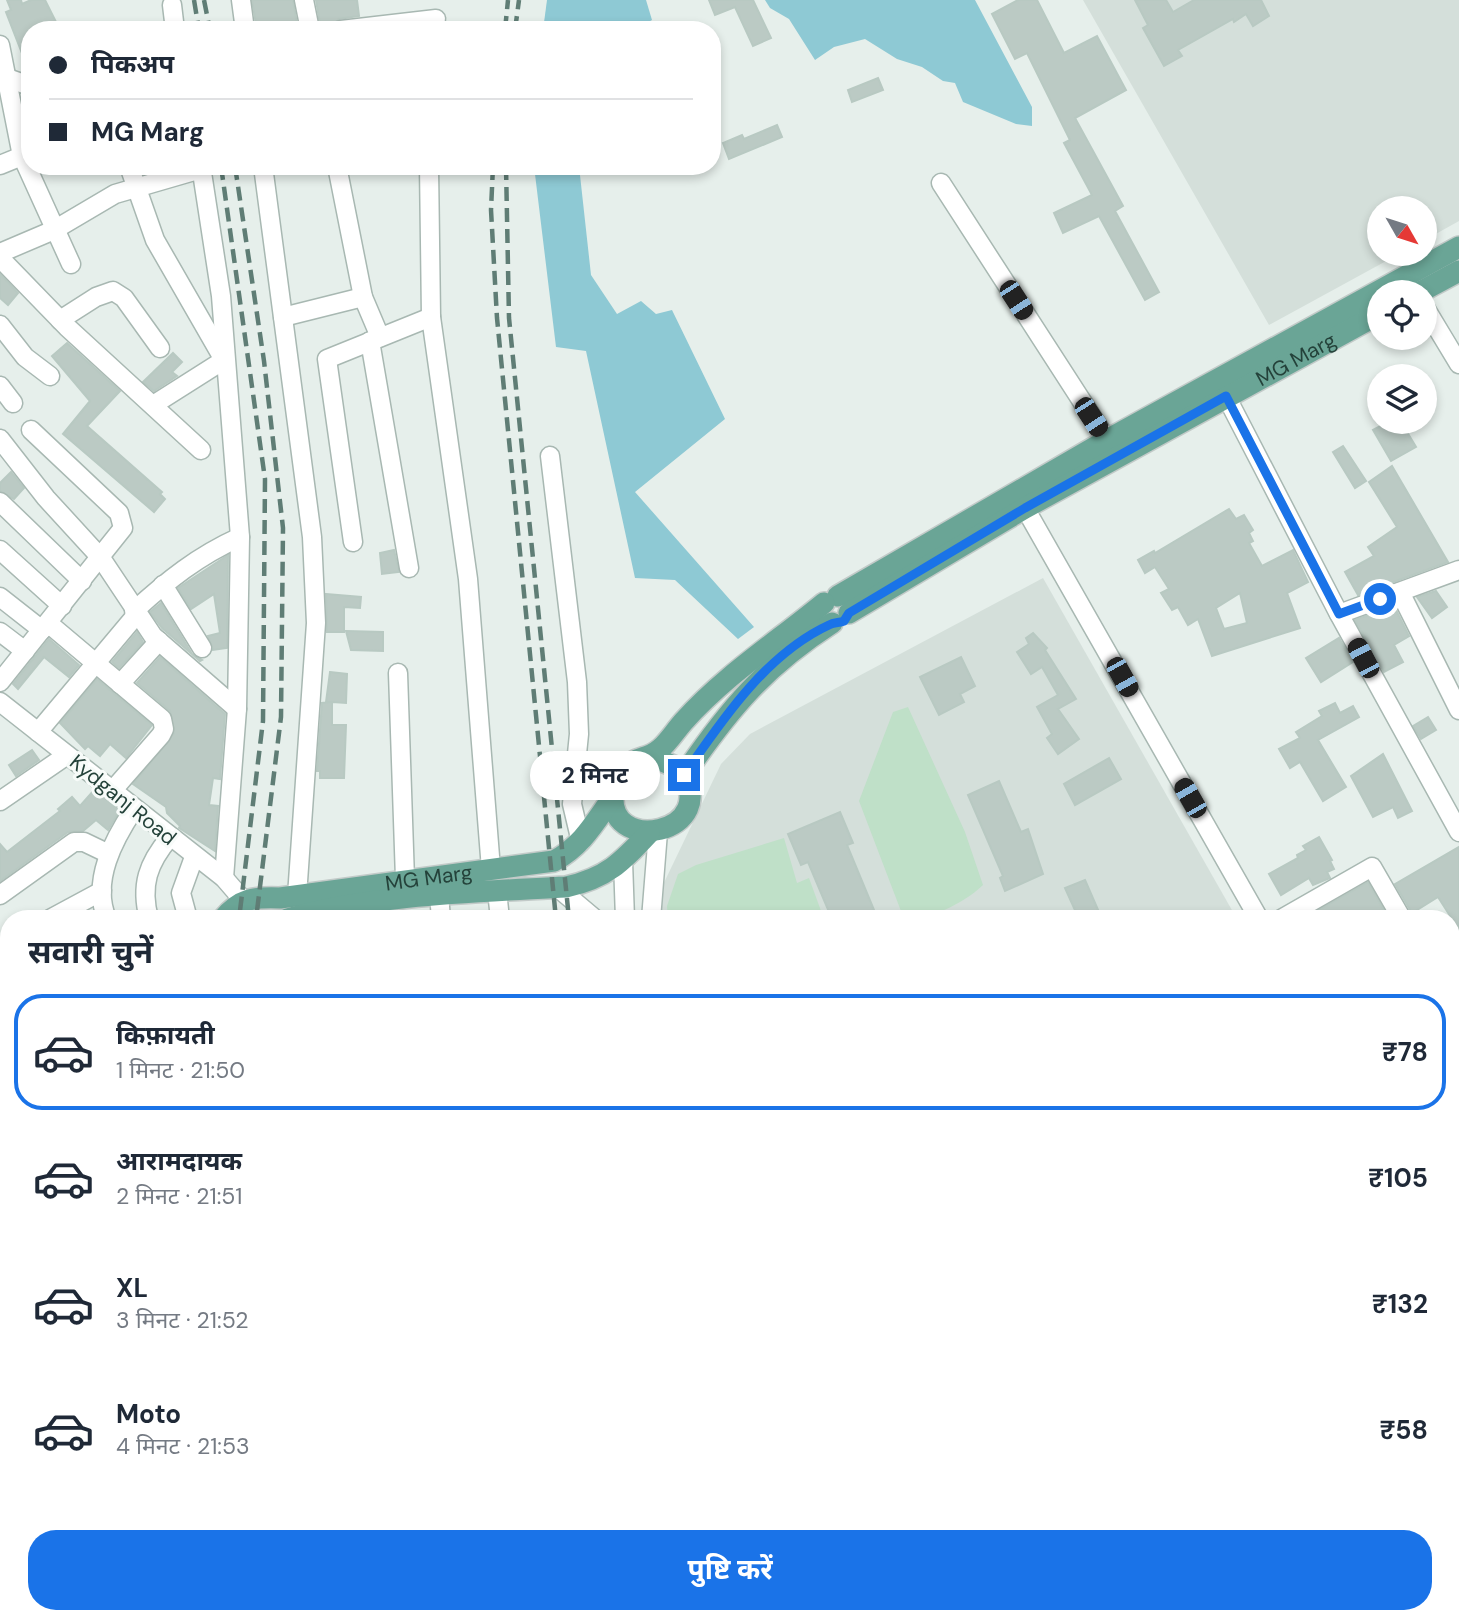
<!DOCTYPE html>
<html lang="hi">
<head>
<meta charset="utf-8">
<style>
  body { margin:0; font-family:"DM Sans","Noto Sans Devanagari",sans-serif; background:#f6f6f7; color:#1f2937; height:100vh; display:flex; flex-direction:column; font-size:26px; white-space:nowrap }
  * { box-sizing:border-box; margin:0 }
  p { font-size:23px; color:#747a83 }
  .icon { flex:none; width:38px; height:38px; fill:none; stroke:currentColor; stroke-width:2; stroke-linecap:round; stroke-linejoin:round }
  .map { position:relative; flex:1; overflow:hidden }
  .details { position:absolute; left:0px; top:910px; width:1460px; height:714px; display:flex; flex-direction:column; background:#fff; border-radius:28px 28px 0 0; box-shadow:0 4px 10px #0003 }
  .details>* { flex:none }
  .banner { position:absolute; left:21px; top:21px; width:700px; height:154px; border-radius:28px; box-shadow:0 4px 10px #0003; display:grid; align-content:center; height:154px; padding:0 28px; background:#fff }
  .needle { width:46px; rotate:129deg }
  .controls { position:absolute; left:1367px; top:196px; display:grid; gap:14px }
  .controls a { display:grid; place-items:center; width:70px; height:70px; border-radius:50%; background:#fff; box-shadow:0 4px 10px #0003; font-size:35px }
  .end { position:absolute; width:32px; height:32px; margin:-16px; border:9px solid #1a73e8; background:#fff; box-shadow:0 0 0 4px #fff }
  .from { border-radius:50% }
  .bubble { position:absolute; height:49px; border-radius:24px; background:#fff; box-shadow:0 4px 10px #0003; font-size:23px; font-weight:700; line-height:49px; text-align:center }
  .car { position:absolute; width:21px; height:42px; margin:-21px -10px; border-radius:9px; box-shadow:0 0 5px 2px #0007; background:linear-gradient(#222 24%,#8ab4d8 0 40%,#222 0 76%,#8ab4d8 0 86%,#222 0) }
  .banner b { display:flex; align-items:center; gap:24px; height:66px; font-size:26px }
  .banner b+b { border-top:2px solid #e0e1e3 }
  .banner i { width:18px; height:18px; background:#1f2937 }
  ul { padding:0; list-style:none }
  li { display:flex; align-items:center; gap:21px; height:116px; margin:0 14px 10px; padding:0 14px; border:4px solid transparent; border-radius:28px }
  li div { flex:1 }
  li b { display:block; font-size:26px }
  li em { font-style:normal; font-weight:700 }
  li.current { border-color:#1a73e8 }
  li>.icon { width:63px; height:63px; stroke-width:1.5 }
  h2 { padding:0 28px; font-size:32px; line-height:84px }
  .action { display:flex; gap:14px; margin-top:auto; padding:14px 28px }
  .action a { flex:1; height:80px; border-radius:28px; background:#1a73e8; color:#fff; font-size:28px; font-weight:700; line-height:80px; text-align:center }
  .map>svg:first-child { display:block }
</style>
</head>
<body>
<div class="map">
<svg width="1459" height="1624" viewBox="0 0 1459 1624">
  <rect width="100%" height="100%" fill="#e6efeb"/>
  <!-- built -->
  <g fill="#d4dfda">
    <polygon points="1083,0 1459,0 1459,221 1425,240 1424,208 1379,208 1379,254 1399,254 1269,325"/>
    <polygon points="1043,578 1237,919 662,919 660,891 721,764 750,734"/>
  </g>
  <!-- green -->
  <g fill="#bfe0c8">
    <path d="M 908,707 L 965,832 L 983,885 C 963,904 931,919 904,919 L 859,801 L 893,712 Z"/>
    <polygon points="784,838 797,883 809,878 824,919 668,919 667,906 678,874 696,865"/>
  </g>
  <!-- water -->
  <g fill="#8ec9d4">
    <polygon points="547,0 646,0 652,20 634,30 543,30"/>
    <polygon points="765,0 975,0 1032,107 1032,126 1016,124 963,102 955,83 943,81 922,67 897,59 865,39 834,47 815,60 789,19 770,8"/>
    <polygon points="534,166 579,166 591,275 617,314 641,301 656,314 672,310 725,419 635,492 754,627 738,639 675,580 635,578 586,351 556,347"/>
  </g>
  <!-- building -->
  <g fill="#bbcac4" stroke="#b8c9c2" stroke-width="2" fill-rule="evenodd">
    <polygon points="7,0 21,0 22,4 31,0 45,0 60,30 30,30 30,74 6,12 11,10"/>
    <polygon points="252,0 293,0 298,30 257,30"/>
    <polygon points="316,0 357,0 359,16 339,19 330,30 321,30"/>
    <polygon points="709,0 753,0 771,38 753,46 735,7 715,15"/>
    <polygon points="1018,0 1037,0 1064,53 1097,36 1126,90 1075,118 1123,206 1115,211 1159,292 1145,300 1099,216 1063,233 1054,213 1092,195 1064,143 1070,140 1027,53 1015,59 992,14"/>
    <polygon points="1135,0 1166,0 1173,12 1194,0 1261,0 1269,16 1253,26 1246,14 1234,22 1233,19 1178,50 1182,56 1164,66 1143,28 1148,25"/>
    <polygon points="878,78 883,90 852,102 848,90"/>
    <polygon points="777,125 782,137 729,159 723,143 742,135 744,139"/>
    <polygon points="0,274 18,293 8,305 0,298"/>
    <polygon points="67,343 120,391 87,426 162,492 160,494 165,499 154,512 63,434 90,401 52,356"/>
    <polygon points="173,353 182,362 172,372 177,376 154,391 143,382"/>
    <polygon points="1388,422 1401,422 1416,447 1391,461 1373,430"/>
    <polygon points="1343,446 1366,481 1355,488 1333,452"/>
    <polygon points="1392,466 1448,562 1358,595 1345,572 1374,556 1368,547 1397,527 1369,482"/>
    <polygon points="11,472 24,488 14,499 0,491 0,483"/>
    <path d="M 1229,509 L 1236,519 L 1244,515 L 1253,530 L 1249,533 L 1253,541 L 1249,543 L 1262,566 L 1293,550 L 1308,582 L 1287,593 L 1300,628 L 1212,656 L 1198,619 L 1188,625 L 1178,607 L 1172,610 L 1161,593 L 1169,589 L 1155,567 L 1145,573 L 1138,560 L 1154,551 L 1155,553 ZM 1240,593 L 1247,623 L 1224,629 L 1216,608 Z"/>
    <polygon points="394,550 399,572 382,574 380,553"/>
    <polygon points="228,555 227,648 213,650 208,636 220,633 214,594 191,609 178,588"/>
    <polygon points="1436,591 1447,607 1432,618 1417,597"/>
    <polygon points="326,594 361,597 360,608 344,607 344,632 327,632"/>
    <polygon points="161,603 192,654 202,660 200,661 162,628 150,612"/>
    <polygon points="1394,606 1409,636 1394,645 1403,662 1384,672 1355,620"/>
    <polygon points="346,631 383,632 383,651 351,650"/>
    <polygon points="137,632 143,642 119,668 112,662"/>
    <polygon points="1033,633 1047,648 1045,650 1076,699 1058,709 1079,739 1058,754 1047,738 1052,734 1037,707 1058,695 1042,667 1031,674 1017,652 1029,644 1026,638"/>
    <polygon points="1339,638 1353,662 1321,682 1306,658"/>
    <polygon points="49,639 79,665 69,677 44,657 18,689 13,684"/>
    <polygon points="160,657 225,714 220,779 213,778 209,805 218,806 215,851 179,828 180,826 167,813 166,807 133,784 174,733 170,711 137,683"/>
    <polygon points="961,657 975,686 960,694 964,702 939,715 920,677"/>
    <polygon points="330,672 347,674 346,703 332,702 332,725 346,725 344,778 320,778 320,771 317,771 322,703 331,702 326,702"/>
    <polygon points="97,679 152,725 126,758 110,744 100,756 88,746 85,749 60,723"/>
    <polygon points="1335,703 1340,713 1353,706 1359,717 1318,740 1346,787 1323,801 1300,762 1290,768 1279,749 1300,738 1296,732 1322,716 1319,711"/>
    <polygon points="1428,717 1436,730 1421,739 1413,726"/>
    <polygon points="32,750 39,760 16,776 9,765"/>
    <polygon points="1383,754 1412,811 1398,818 1393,807 1373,817 1351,776"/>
    <polygon points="1109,758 1121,779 1075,805 1064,784"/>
    <polygon points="999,781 1021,832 1028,829 1043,874 1005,891 1000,878 1003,876 968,795"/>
    <polygon points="94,790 120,810 108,830 96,820 83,831 68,832 0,881 0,844 7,852 60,811 58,809 72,797 80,806"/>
    <polygon points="840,812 853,843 847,845 874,910 853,919 832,919 808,862 801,865 788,834"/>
    <polygon points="1319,837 1332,860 1330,861 1334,869 1327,872 1330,878 1313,885 1309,878 1281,895 1269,874 1298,858 1297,855 1306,850 1303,846"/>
    <polygon points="1459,847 1459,930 1438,897 1412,913 1395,884"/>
    <polygon points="1085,880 1102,919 1079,919 1065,888"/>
    <polygon points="1368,882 1389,919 1305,919 1310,915"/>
  </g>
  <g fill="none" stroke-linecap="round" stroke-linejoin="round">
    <defs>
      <g id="minor">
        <polyline points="241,0 245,30"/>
        <polyline points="304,0 310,30"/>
        <polyline points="172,5 175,30"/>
        <polyline points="341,30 436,19"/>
        <polyline points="0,45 22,156 71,264"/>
        <polyline points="0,81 7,78 30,86"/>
        <polyline points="0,165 22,156"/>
        <polyline points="129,166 155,240 224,360"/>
        <polyline points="201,166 221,296 240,537 237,709 224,878"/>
        <polyline points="263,166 312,537 316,623 297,896"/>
        <polyline points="337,166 363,297 380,337"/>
        <polyline points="429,166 431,317 468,579 491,869"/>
        <polyline points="941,183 1107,440"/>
        <polyline points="0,253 54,230 115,194 201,169"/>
        <polyline points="0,258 67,327 201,450"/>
        <polyline points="1424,306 1459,364"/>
        <polyline points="283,317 363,297"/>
        <polyline points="60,320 96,297 113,291 124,298 160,348"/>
        <polyline points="0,325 25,357 50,376"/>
        <polyline points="370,341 409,568"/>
        <polyline points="0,386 13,403"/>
        <polyline points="1226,396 1339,614 1459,832"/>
        <polyline points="153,405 224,360"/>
        <polyline points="0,439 46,498 101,558 153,636 237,709"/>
        <polyline points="550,456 577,682 579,734 572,804 581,842"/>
        <polyline points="0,502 82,581"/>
        <polyline points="1025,508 1259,919"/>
        <polyline points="353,542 327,359 431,317"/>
        <polyline points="0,550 62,606"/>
        <polyline points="163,585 202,648"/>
        <polyline points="1400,592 1459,710"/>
        <polyline points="0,597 42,630"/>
        <path d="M 134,611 C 168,580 198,556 240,537"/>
        <polyline points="1339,614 1459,570"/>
        <polyline points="48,623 162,719 164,729 161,735 112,791"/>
        <polyline points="0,632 25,651"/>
        <polyline points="398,673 405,879"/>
        <polyline points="0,682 123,528 119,513 31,430"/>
        <polyline points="120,684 159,641"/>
        <polyline points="0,702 224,878 243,900"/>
        <polyline points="38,732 137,614"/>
        <polyline points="0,801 67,755"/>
        <polyline points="623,861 625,919"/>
        <polyline points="557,887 595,919"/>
        <polyline points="497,891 500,919"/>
        <polyline points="439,894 441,919"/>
        <polyline points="0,895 74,842 84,842 109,854"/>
        <polyline points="50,919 102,891"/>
        <path d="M 107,919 C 91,881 114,839 134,809"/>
        <path d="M 149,919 C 140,885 148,863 170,837"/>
        <polyline points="188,919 181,893 194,857"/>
        <polyline points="651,919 658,832"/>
        <polyline points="1281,919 1372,867 1402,919"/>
        <polyline points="1451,1002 1459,1016"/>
        <polyline points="1451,1063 1459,1059"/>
        <polyline points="3,1084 9,1101"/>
        <polyline points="1451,1151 1459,1146"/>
        <polyline points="1451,1232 1459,1227"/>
        <polyline points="1451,1251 1459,1265"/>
        <polyline points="0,1287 9,1286"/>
        <polyline points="0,1350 9,1350"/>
        <polyline points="0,1408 9,1407"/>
        <polyline points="0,1465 9,1465"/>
        <polyline points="8,1523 9,1530"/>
        <polyline points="1451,1569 1459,1571"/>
        <polyline points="23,1615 24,1624"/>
        <polyline points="300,1615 304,1624"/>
        <polyline points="402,1615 406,1624"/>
        <polyline points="652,1615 653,1624"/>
        <polyline points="890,1615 892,1624"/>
        <polyline points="1179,1615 1191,1624"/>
        <polyline points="462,1618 476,1615"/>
        <polyline points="75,1624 77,1615"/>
        <polyline points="147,1624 148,1615"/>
        <polyline points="209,1624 211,1615"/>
        <polyline points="334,1624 354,1615"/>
        <polyline points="1332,1624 1350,1615"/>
      </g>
      <g id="major">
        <polyline points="1420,292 1459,271"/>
        <polyline points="838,596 1107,440 1459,247"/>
        <path id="s1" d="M 849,613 L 1025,508 L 1379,314"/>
        <path d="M 653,757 L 678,768 C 729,833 600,860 614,788 C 616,774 628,762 642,758 C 663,753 669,738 684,721 C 724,676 778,641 824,603"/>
        <path d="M 684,775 C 729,709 764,667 832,623"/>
        <path id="s2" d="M 223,919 C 240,898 254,897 280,898 L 554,861 C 582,846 595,822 613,797"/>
        <path d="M 287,919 C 376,894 474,892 566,887 C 607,878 622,862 649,833"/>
        <polyline points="0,1058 9,1053"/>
        <polyline points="0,1086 9,1081"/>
      </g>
    </defs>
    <!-- minor casing -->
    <use href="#minor" stroke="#a8b8b2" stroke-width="21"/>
    <!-- major casing -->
    <use href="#major" stroke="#c2cac8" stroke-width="24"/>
    <!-- minor -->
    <use href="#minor" stroke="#fff" stroke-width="18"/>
    <!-- major -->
    <use href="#major" stroke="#6aa596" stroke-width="21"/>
    <!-- rail -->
    <g stroke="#5f7d75" stroke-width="4.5" stroke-dasharray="14 7" stroke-linecap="butt">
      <polyline points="194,0 199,30"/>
      <polyline points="204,0 210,30"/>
      <polyline points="505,30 508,0"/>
      <polyline points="515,30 519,0"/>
      <polyline points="221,166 265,479 263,721 239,919"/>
      <polyline points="235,166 264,361 283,528 281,717 256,919"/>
      <polyline points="493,166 491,210 497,318 556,919"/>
      <polyline points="506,166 509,318 569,919"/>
      <polyline points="625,1615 626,1624"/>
      <polyline points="638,1615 638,1624"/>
      <polyline points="92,1624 93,1615"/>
      <polyline points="109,1624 110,1615"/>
    </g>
  </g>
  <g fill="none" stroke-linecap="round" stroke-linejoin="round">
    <!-- route -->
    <path stroke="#1a73e8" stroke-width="9" d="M 684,775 C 722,720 766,654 829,625 C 834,622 839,623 844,621 L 849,613 L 1025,508 L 1226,396 L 1339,614 L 1380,599"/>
  </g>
  <g text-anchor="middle" stroke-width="6" stroke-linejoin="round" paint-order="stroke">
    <!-- street labels -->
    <g font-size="21" fill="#24423a" stroke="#f7fbf9">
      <text dy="7" stroke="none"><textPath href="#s1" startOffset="514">MG Marg</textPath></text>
      <text transform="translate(123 800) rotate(39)" y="7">Kydganj Road</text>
      <text dy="7" stroke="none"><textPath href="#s2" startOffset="214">MG Marg</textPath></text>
    </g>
  </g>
</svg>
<div class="controls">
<a><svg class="needle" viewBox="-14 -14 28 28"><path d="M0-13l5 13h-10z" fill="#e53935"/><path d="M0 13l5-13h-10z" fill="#747a83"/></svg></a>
<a><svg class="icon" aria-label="locate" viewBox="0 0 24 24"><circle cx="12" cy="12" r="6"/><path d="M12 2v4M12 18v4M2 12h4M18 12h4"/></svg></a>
<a><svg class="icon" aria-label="layers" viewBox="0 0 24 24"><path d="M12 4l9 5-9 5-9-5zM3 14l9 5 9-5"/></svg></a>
</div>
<i class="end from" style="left:1380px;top:599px"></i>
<i class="end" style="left:684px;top:775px"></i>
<div class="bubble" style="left:530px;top:751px;width:130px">2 मिनट</div>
<i class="car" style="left:1016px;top:300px;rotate:147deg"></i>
<i class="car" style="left:1091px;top:417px;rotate:147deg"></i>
<i class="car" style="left:1363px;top:658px;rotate:332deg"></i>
<i class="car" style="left:1122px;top:677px;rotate:151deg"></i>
<i class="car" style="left:1190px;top:798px;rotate:330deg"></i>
<div class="banner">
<b><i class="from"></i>पिकअप</b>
<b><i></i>MG Marg</b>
</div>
<section class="details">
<h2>सवारी चुनें</h2>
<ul>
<li class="current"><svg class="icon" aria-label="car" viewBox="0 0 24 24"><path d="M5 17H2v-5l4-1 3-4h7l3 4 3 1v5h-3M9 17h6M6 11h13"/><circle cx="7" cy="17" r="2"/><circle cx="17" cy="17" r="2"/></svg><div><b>किफ़ायती</b><p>1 मिनट · 21:50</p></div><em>₹78</em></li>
<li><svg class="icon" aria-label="car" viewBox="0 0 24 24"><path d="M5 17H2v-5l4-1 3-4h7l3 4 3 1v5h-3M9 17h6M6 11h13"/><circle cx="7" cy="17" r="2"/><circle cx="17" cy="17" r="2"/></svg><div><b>आरामदायक</b><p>2 मिनट · 21:51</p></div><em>₹105</em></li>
<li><svg class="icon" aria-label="car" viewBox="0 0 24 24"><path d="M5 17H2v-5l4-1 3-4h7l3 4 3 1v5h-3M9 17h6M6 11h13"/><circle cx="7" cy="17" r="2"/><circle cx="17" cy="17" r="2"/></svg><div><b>XL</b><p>3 मिनट · 21:52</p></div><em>₹132</em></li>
<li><svg class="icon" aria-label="car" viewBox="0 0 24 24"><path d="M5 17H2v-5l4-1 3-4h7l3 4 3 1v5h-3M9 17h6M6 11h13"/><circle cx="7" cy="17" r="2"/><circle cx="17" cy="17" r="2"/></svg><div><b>Moto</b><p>4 मिनट · 21:53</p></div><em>₹58</em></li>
</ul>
<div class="action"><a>पुष्टि करें</a></div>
</section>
</div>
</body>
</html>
